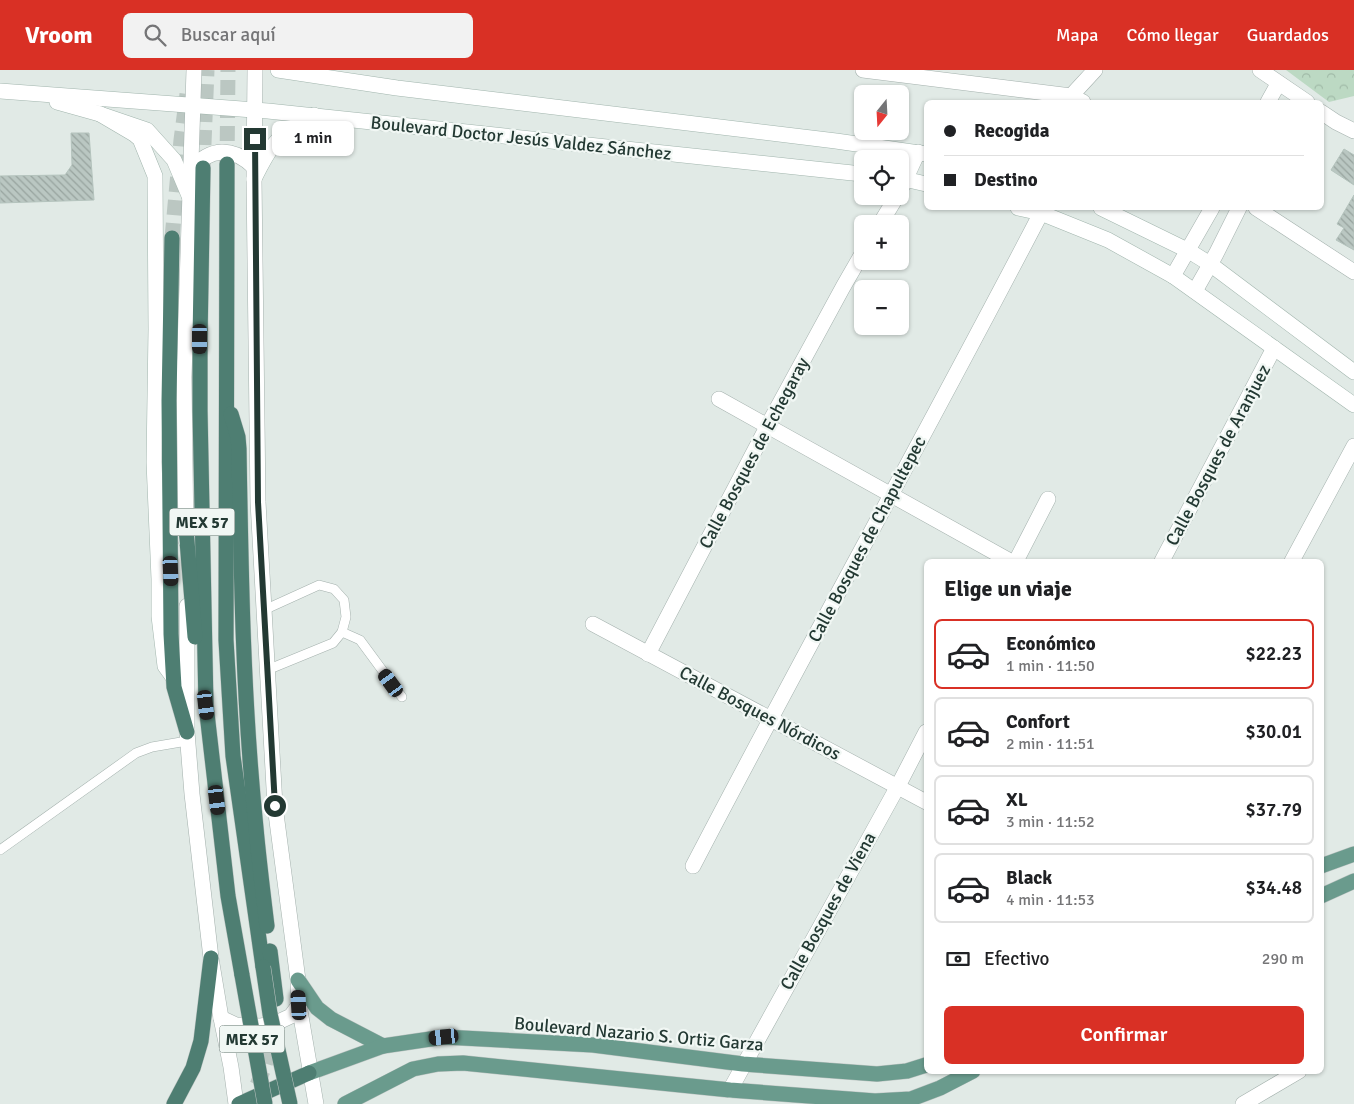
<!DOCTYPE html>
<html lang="es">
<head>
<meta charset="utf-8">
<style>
  body { margin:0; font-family:Signika,sans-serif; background:#f2f2f2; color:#202124; height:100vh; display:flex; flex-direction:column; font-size:19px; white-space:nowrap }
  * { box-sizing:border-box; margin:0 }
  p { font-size:16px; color:#757577 }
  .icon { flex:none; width:28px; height:28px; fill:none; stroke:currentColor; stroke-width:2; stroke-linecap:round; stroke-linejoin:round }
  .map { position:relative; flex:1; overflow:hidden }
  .sheet { position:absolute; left:924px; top:489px; width:400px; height:515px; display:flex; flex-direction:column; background:#fff; border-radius:8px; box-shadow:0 1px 4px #0004 }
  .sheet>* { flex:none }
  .top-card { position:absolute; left:924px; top:30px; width:400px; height:110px; border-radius:8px; box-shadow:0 1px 4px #0004; display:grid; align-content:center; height:110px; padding:0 20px; background:#fff }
  .needle { width:32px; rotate:198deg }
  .tools { position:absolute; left:854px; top:15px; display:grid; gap:10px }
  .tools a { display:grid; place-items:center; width:55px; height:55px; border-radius:8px; background:#fff; box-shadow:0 1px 4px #0004; font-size:25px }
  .end { position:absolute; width:22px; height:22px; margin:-11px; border:6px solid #233933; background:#fff; box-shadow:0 0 0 2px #fff }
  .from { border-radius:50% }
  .bubble { position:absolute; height:35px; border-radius:8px; background:#fff; box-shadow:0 1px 4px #0004; font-size:16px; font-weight:600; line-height:35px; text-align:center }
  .car { position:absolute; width:15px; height:30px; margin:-15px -8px; border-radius:6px; box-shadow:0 0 4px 1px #0007; background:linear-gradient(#222 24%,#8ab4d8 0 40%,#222 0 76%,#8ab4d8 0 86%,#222 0) }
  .top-card b { display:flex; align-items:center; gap:18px; height:48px; font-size:19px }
  .top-card b+b { border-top:1px solid #e0e0e0 }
  .top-card i { width:12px; height:12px; background:#202124 }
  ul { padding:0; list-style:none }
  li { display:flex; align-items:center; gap:15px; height:70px; margin:0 10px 8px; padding:0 10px; border:2px solid #e0e0e0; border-radius:8px }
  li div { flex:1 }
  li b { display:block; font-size:19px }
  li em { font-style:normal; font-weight:600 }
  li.on { border-color:#d93025 }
  li>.icon { width:45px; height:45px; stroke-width:1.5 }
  h2 { padding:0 20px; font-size:22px; line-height:60px }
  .pay { display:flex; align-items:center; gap:12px; height:55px; padding:0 20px; font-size:19px }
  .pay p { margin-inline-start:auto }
  .button { display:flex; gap:10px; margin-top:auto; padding:10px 20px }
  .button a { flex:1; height:58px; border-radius:8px; background:#d93025; color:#fff; font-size:20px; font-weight:600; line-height:58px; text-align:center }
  header { display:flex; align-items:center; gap:30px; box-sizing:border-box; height:70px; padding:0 25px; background:#d93025; color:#fff }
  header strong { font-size:24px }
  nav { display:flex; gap:28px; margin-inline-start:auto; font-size:18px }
  .search { width:350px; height:45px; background:#f2f2f2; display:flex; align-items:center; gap:12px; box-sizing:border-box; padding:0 18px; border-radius:8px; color:#757577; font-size:19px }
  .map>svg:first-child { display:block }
</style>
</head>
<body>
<header>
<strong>Vroom</strong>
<div class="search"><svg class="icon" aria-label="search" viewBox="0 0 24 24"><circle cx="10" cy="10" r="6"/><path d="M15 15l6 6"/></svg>Buscar aquí</div>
<nav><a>Mapa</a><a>Cómo llegar</a><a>Guardados</a></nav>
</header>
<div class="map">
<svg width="1354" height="1034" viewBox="0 0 1354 1034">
  <defs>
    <pattern id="park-crowns" width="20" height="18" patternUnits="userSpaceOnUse" patternTransform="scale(1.25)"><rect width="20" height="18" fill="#bcd9c3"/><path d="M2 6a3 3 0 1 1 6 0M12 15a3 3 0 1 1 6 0" fill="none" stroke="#a1bba8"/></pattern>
    <pattern id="building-back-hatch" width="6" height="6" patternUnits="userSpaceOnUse" patternTransform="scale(1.25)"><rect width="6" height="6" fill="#bac7c2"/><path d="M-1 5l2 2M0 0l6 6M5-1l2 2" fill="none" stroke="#97a39e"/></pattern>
  </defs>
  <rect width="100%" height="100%" fill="#e1eae6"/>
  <!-- park -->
  <polygon fill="url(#park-crowns)" points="1286,0 1354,0 1354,26 1329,32"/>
  <!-- building -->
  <g fill="url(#building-back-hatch)" stroke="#b4c3bd">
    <polygon points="71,63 89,63 94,130 0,133 0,106 65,105 72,95"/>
    <polygon points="1344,79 1354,85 1354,115 1331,100"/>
    <polygon points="1354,125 1354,180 1336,170 1344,158 1337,154"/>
  </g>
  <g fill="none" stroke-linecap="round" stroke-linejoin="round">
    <!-- trunk-tunnel -->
    <g stroke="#bbc7c2" stroke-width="15" stroke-dasharray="15 8" stroke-linecap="butt">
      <polyline points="227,94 228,0"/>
      <polyline points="203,98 207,0"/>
      <polyline points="172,168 181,70 187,24"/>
      <path d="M 257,1015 C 266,996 270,979 272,958"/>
    </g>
    <defs>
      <g id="service">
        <polyline points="264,540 319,515 334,519 344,530 346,547 342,562 333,573 267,600"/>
        <polyline points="342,562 360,570 402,627"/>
        <polyline points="0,780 136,683 152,677 187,671"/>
      </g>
      <g id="minor">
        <polyline points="863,0 1071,26 1083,32"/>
        <polyline points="1260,0 1307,32"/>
        <polyline points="1071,26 1095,0"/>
        <polyline points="1268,32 1278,14"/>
        <polyline points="1321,42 1336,52 1354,61"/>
        <polyline points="900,121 918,82"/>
        <polyline points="1256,138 1354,202"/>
        <polyline points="880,154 897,126"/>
        <polyline points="1173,206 1212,138"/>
        <polyline points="1195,221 1216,184 1239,138"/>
        <polyline points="719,329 1010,491"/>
        <polyline points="1016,491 1048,429"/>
        <polyline points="1162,491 1274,278"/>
        <polyline points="1292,491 1354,376"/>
        <polyline points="593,554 926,732"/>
        <polyline points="648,584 768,355 843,217 862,184"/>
        <path d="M 693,796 C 807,577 927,362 1041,143"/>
        <polyline points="730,1020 898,716 926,662"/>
        <polyline points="1243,1034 1299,1001"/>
      </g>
      <g id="tertiary">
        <polyline points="255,0 254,109 258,432 275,736 298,910 299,935 316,1034"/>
        <path d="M 190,100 C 211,77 232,76 254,97"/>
        <polyline points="186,471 184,307 194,0"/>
        <polyline points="187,536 187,662 192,724 211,888 221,948 231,997 236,1034"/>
        <polyline points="221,948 236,955 260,956 276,953 291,946 299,935"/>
      </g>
      <g id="secondary">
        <polyline points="278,0 397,18 836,71 926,84"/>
        <polyline points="0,21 268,41 862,104"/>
        <polyline points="57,32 100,44 147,60 174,90 190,128"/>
        <polyline points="100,44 134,64 140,69 155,106 156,259 154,392 159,509 159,546 165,596 173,607"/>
        <polyline points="900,108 926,114"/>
        <path d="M 254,109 C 272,72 278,65 314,45"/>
        <polyline points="1018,138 1041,143 1108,170 1173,206 1354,335"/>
        <polyline points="1101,138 1189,181 1210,194 1354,302"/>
      </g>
      <g id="primary">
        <polyline points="1321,796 1354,784"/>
        <polyline points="1321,826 1354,811"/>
        <polyline points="298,910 317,938 331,949 383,976"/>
        <polyline points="309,1003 383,976 444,967 593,975 743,994 877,1004 907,1001 926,995"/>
        <polyline points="345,1034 413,999 438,994 463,993 730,1020 875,1031 911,1029 940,1018 973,1001"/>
      </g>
      <g id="trunk">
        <polyline points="227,94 226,570 233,686 263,897"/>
        <polyline points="203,98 200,269 200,341 206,635 228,826 242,905"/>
        <polyline points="172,168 169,331 171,564 174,617 187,662"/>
        <path d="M 231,344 L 238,367 L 239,379 C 241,505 243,632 256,758 C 259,791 263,823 267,856"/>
        <polyline points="186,459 195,567"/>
        <polyline points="270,881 276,929"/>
        <polyline points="174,1034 193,998 201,971 211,888"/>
        <polyline points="239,1034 309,1003"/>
      </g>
    </defs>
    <!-- service casing -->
    <use href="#service" stroke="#a4b1ad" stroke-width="10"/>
    <!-- minor casing -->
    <use href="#minor" stroke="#a4b1ad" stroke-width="16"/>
    <!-- tertiary casing -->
    <use href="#tertiary" stroke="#a4b1ad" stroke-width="16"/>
    <!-- secondary casing -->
    <use href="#secondary" stroke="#a1b5ad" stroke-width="16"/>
    <!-- primary casing -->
    <use href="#primary" stroke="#bdc4c2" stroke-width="16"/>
    <!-- trunk casing -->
    <use href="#trunk" stroke="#bdc4c2" stroke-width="16"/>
    <!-- service -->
    <use href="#service" stroke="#fff" stroke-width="9"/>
    <!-- minor -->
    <use href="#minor" stroke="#fff" stroke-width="15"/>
    <!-- tertiary -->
    <use href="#tertiary" stroke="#fff" stroke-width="15"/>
    <!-- secondary -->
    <use href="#secondary" stroke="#fff" stroke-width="15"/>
    <!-- primary -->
    <use href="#primary" stroke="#6a9b8d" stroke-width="15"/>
    <!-- trunk -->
    <use href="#trunk" stroke="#4e7e72" stroke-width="15"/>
    <defs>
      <g id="trunk-bridge">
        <polyline points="263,897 270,944 290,1034"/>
        <polyline points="242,905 265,1034"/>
      </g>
    </defs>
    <!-- trunk-bridge casing -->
    <use href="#trunk-bridge" stroke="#bdc4c2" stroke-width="16" stroke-linecap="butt"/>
    <!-- trunk-bridge -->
    <use href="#trunk-bridge" stroke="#4e7e72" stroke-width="15"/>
  </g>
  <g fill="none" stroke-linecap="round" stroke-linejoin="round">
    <!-- route -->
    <polyline stroke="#233933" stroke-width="6" points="255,69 258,432 275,736"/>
  </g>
  <g text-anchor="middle" stroke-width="4.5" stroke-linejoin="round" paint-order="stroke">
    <!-- shield labels -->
    <g fill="#f1f7f4" stroke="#61726d" stroke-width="1">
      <rect x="169.5" y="438.5" width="65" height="27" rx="4"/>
      <rect x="219.5" y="955.5" width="65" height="27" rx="4"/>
    </g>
    <g font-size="16" font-weight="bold" fill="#233933">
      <text x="202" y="458">MEX 57</text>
      <text x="252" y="975">MEX 57</text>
    </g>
    <!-- street labels -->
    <g font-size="18" fill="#233933" stroke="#f1f7f4">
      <text transform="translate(521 68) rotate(6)" y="6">Boulevard Doctor Jesús Valdez Sánchez</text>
      <text transform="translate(754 383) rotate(-62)" y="6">Calle Bosques de Echegaray</text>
      <text transform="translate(1218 385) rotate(-62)" y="6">Calle Bosques de Aranjuez</text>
      <text transform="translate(867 469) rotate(-62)" y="6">Calle Bosques de Chapultepec</text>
      <text transform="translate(760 643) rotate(28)" y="6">Calle Bosques Nórdicos</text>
      <text transform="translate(828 841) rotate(-61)" y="6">Calle Bosques de Viena</text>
      <text transform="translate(639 964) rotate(5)" y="6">Boulevard Nazario S. Ortiz Garza</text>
    </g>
  </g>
</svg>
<div class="tools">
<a><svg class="needle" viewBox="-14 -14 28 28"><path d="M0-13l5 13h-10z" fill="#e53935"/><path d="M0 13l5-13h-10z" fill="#757577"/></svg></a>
<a><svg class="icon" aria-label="locate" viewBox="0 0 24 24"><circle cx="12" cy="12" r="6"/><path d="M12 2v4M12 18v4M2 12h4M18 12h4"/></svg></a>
<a>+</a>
<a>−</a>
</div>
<i class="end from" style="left:275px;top:736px"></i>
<i class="end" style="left:255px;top:69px"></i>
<div class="bubble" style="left:272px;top:51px;width:82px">1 min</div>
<i class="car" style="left:200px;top:269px;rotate:180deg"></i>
<i class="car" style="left:171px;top:501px;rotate:177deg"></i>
<i class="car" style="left:391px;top:613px;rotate:324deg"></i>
<i class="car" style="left:206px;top:635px;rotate:173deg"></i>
<i class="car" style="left:217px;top:730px;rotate:173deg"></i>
<i class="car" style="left:299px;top:935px;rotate:357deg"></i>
<i class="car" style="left:444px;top:967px;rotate:264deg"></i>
<div class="top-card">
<b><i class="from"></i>Recogida</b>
<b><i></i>Destino</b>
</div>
<section class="sheet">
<h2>Elige un viaje</h2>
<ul>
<li class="on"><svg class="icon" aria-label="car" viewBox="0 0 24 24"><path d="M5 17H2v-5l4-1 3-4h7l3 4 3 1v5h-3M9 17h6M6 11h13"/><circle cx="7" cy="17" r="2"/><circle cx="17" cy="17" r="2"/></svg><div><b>Económico</b><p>1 min · 11:50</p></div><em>$22.23</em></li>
<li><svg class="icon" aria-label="car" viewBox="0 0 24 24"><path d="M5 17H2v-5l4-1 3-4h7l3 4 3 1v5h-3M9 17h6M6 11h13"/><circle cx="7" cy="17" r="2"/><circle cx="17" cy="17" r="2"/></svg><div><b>Confort</b><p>2 min · 11:51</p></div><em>$30.01</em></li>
<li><svg class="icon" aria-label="car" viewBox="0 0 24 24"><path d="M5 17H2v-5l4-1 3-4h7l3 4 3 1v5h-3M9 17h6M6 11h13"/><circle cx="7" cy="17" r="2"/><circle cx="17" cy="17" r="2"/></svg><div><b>XL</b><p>3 min · 11:52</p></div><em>$37.79</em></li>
<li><svg class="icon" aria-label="car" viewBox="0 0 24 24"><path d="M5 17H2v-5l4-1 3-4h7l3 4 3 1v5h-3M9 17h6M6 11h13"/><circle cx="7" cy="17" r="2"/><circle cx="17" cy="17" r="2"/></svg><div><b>Black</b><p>4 min · 11:53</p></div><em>$34.48</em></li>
</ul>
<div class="pay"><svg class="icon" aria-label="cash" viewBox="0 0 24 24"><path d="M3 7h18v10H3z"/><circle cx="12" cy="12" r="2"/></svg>Efectivo<p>290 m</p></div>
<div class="button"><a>Confirmar</a></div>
</section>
</div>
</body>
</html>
